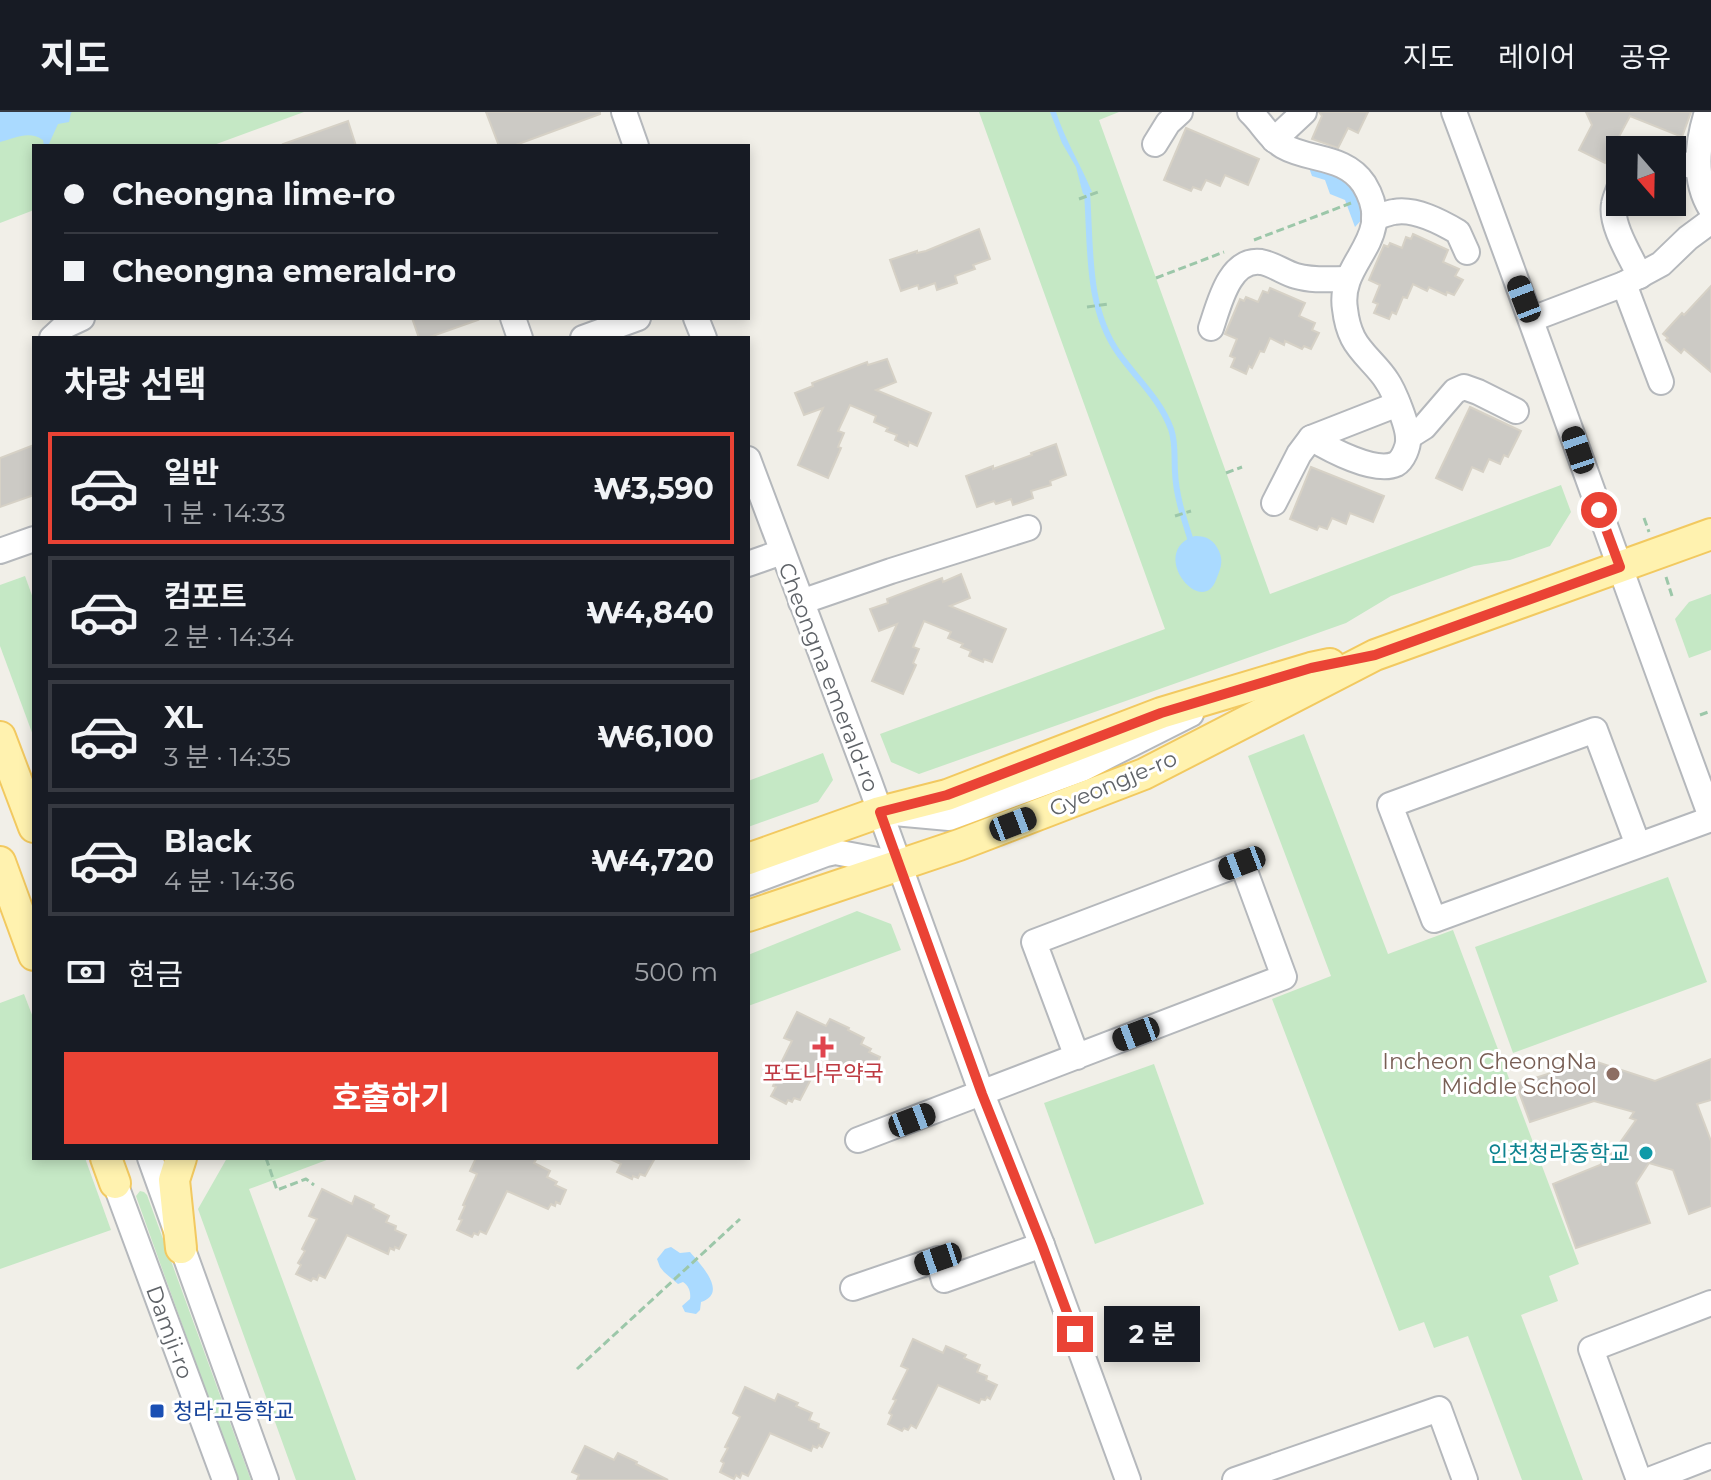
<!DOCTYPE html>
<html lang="ko">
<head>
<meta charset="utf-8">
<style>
  body { margin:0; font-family:Montserrat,"Noto Sans KR",sans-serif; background:#20242c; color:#f1f3f6; height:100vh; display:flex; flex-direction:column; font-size:30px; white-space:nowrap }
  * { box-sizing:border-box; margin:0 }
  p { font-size:26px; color:#9ea1a6 }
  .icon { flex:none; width:44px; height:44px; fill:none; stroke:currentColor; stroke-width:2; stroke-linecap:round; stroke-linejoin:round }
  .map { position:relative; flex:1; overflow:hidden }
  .sheet { position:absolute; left:32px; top:224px; width:718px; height:824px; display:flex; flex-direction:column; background:#171b24; border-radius:0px; box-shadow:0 4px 12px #0003 }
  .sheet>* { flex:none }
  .banner { position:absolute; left:32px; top:32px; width:718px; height:176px; border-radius:0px; box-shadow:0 4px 12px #0003; display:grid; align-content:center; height:176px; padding:0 32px; background:#171b24 }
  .needle { width:52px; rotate:160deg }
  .controls { position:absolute; left:1606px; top:24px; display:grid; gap:16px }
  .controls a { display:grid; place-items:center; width:80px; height:80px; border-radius:0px; background:#171b24; box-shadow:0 4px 12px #0003; font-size:40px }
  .end { position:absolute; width:36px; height:36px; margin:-18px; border:10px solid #ea4335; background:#fff; box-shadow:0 0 0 4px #fff }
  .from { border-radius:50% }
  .bubble { position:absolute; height:56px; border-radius:0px; background:#171b24; box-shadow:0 4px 12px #0003; font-size:26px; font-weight:700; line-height:56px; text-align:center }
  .car { position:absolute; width:24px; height:48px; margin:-24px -12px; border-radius:10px; box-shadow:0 0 6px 2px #0007; background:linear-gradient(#222 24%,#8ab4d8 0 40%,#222 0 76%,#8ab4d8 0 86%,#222 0) }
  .banner b { display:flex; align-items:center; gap:28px; height:76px; font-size:30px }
  .banner b+b { border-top:2px solid #363941 }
  .banner i { width:20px; height:20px; background:#f1f3f6 }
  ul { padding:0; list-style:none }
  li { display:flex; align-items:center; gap:24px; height:112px; margin:0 16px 12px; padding:0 16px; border:4px solid #363941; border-radius:0px }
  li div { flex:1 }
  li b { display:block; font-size:30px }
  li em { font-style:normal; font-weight:700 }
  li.current { border-color:#ea4335 }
  li>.icon { width:72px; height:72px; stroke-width:1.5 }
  h2 { padding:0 32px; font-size:36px; line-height:96px }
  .pay { display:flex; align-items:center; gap:20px; height:88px; padding:0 32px; font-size:30px }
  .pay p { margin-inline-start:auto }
  .action { display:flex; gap:16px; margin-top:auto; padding:16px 32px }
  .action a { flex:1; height:92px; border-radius:0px; background:#ea4335; color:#fff; font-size:32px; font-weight:700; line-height:92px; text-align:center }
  header { display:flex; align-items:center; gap:48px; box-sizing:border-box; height:112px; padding:0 40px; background:#171b24; border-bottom:2px solid #363941 }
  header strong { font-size:38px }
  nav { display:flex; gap:44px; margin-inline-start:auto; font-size:28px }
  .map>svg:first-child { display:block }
</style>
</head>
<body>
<header>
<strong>지도</strong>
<nav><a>지도</a><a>레이어</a><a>공유</a></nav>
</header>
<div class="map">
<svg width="1711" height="1368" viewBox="0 0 1711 1368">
  <rect width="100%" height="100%" fill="#f1efe8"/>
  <!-- green -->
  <g fill="#c5e8c5">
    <polygon points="0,0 304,0 211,34 34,34 34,98 0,111"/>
    <polygon points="979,0 1119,0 1099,8 1270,482 1561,373 1571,400 1550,434 1510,448 1474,454 1391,484 1346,511 919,662 891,650 880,622 1165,517"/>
    <polygon points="25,464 34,489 34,626 0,534 0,473"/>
    <polygon points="1711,482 1711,538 1689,546 1675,507 1689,490"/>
    <polygon points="1304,622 1388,842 1453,818 1579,1152 1549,1164 1558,1189 1521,1203 1583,1368 1522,1368 1468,1224 1434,1236 1424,1210 1399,1219 1272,887 1331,864 1248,644"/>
    <polygon points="823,641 833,668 818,690 748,715 748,669"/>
    <polygon points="1668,765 1707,870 1513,941 1475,835"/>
    <polygon points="857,799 891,812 901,838 748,894 748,843"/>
    <polygon points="24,882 34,908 34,1046 85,1046 111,1118 0,1157 0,891"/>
    <polygon points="1154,952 1204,1092 1095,1132 1044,991"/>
    <polygon points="227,1046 332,1046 249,1077 356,1368 296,1368 198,1097"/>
    <polygon points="140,1079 144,1080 147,1083 251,1368 238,1368 137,1087 136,1084"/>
  </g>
  <!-- water -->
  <g fill="#aadaff">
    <path d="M 0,0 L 72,0 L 71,1 L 69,10 L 58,12 L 48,34 L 44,34 L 43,28 C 29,18 15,26 0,30 Z"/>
    <path d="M 1050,0 L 1056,0 C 1065,28 1081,53 1092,80 L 1083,82 L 1076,55 L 1062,31 Z"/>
    <path d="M 1308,53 C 1344,64 1355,67 1364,105 L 1355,115 L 1345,88 L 1330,82 L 1325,68 L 1312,64 Z"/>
    <path d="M 1195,424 C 1207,424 1214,428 1219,439 C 1224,450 1220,458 1216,468 C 1201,507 1147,439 1195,424 Z"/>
    <path d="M 671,1135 L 680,1141 L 690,1140 C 700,1152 729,1181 701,1190 L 700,1198 L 696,1202 L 685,1200 L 682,1194 L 690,1187 C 691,1180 689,1174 683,1170 L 678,1172 L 664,1160 L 660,1155 L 657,1147 L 665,1137 Z"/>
  </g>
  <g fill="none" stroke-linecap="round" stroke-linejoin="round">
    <!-- stream -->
    <path stroke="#aadaff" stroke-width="6" d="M 1087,81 C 1091,135 1086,196 1119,242 C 1137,267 1160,287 1171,317 C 1176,331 1174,346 1175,360 C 1176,383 1183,404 1190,426"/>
  </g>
  <!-- building -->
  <g fill="#cccac5" stroke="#d6d1c6" stroke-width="2">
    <polygon points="486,0 600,0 600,2 513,34 499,34"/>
    <polygon points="1319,0 1368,0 1358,21 1348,16 1338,36 1312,27 1322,4"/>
    <polygon points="1586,0 1691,0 1682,25 1630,4 1605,51 1579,38 1592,13"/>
    <polygon points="348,9 356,34 284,34 283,32"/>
    <polygon points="1186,16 1259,47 1248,73 1225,63 1220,74 1206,68 1201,78 1193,75 1191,79 1164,68"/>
    <polygon points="979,117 990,147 973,153 975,157 955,164 957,171 937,178 935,171 919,177 918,173 901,179 890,148 917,139 917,141 926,139"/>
    <polygon points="1413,122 1448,138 1443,150 1459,157 1455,164 1463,168 1454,183 1447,180 1446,183 1429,175 1427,179 1413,172 1407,186 1403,185 1396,202 1392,200 1389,207 1374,201 1378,192 1373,190 1380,173 1369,168 1384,133 1388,135 1390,131 1402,136 1406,125 1411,127"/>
    <polygon points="1711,174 1711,260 1684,237 1681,241 1666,228 1668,226 1663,222 1682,201 1684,203"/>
    <polygon points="1270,176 1305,191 1299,204 1315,211 1312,218 1319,221 1311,237 1304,234 1302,237 1285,229 1284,233 1270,226 1264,240 1260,239 1252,256 1249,254 1246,262 1231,255 1235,246 1230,244 1237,227 1225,222 1240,187 1244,189 1246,185 1258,190 1263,179 1268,181"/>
    <polygon points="412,206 477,206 478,208 427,226 419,226"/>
    <polygon points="887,247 896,270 876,278 931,301 917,334 909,330 908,334 895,328 897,323 886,319 888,316 874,310 876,304 850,293 838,319 844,321 838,335 841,336 828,366 798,353 823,296 804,303 795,281 813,274 812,271 867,250 868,253"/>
    <polygon points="1470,295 1521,319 1508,345 1504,343 1500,352 1489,347 1483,360 1472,355 1462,378 1436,366"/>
    <polygon points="1056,332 1066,363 1050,369 1051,373 1031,379 1033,386 1013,393 1011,387 996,392 994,389 977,395 966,364 993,354 993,357 1032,343 1031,341"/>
    <polygon points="34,333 34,383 0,395 0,346"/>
    <polygon points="1311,355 1384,384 1373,410 1350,401 1346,412 1332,406 1327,417 1319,414 1317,418 1290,407"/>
    <polygon points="961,462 970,486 950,494 1006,517 992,550 984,547 983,550 969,544 971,539 961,535 963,532 948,526 951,520 924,509 913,535 919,537 913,551 916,553 903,582 872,569 897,512 879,519 870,497 888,491 887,487 942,466 943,470"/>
    <polygon points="797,900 826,914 830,907 849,916 848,918 864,926 861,932 871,937 869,940 880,945 874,959 870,957 869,961 865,959 862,964 822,946 800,988 794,986 792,990 788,988 786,992 771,984 776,975 773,974 779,961 777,959 792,929 784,926"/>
    <polygon points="1711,947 1711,988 1697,992 1711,1029 1711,1094 1689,1102 1673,1058 1649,1051 1636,1071 1650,1111 1576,1136 1553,1072 1600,1053 1614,1039 1636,1008 1630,1006 1634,1000 1594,989 1530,1010 1516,972 1591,948 1655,969"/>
    <polygon points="476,1046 537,1046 534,1051 550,1059 547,1065 557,1070 555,1073 566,1078 560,1092 556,1090 555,1094 551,1092 548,1097 507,1079 486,1122 480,1119 478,1123 474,1121 472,1125 457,1118 462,1108 459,1107 465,1094 463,1093 477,1062 470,1059"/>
    <polygon points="608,1046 655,1046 645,1064 640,1062 638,1066 633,1064 632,1067 617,1060 621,1052"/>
    <polygon points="322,1077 352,1092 355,1084 374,1093 373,1096 389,1104 386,1110 396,1114 395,1118 406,1123 399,1137 395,1135 394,1138 390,1136 388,1142 347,1123 325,1166 319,1163 317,1168 313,1166 311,1169 296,1162 301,1153 298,1151 305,1139 302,1137 317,1107 309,1104"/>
    <polygon points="913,1227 943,1241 946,1234 966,1243 964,1246 980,1253 977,1260 987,1264 986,1268 997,1273 990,1287 987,1285 985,1288 981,1287 979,1291 938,1273 916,1316 911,1313 908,1318 904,1316 902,1319 888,1312 892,1303 889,1301 896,1288 893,1287 908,1257 901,1254"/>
    <polygon points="745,1275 775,1289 778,1282 798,1291 796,1294 812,1301 809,1308 819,1312 818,1316 829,1321 822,1335 819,1333 817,1336 813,1334 811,1339 770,1321 748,1364 742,1361 740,1366 736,1363 734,1367 720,1360 724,1351 721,1349 728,1336 725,1335 740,1305 733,1301"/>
    <polygon points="585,1334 614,1348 618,1341 637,1350 636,1352 668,1368 577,1368 579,1363 572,1360"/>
  </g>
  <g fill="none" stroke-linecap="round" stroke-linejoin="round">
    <defs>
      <g id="minor">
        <polyline points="624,0 636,34"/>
        <path d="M 1250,0 C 1262,11 1269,26 1283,34 C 1309,49 1345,43 1364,72 C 1398,128 1337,148 1345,197 C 1346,206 1349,218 1353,226 C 1361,242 1378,254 1387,269 C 1394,279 1408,314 1408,326 C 1409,334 1403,348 1396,352 C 1375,362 1329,337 1311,326"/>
        <path d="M 1454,0 C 1542,234 1624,470 1711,705"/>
        <path d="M 1707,0 C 1697,32 1693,68 1711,97"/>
        <polyline points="1274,28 1304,0"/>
        <polyline points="1155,32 1168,11 1180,0"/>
        <polyline points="1672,50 1698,55"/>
        <path d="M 1620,74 C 1618,80 1615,86 1614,92 C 1610,113 1631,145 1640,164"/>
        <path d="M 1374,106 C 1381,104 1387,101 1394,100 C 1415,96 1441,110 1458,120 L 1467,140"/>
        <polyline points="1624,172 1661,152 1688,126 1711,109"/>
        <polyline points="513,206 520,226"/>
        <polyline points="696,206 704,226"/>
        <polyline points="1532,207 1624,172 1661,270"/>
        <path d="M 1211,216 C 1219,193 1229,146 1261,150 C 1273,152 1285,161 1296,164 C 1313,169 1331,167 1347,167"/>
        <polyline points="52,226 65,214 82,206"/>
        <polyline points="583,226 638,206"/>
        <polyline points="1408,325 1424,315 1455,279 1464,275 1478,280 1516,299"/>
        <polyline points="748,347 869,669 982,982 1042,1133 1128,1368"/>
        <polyline points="1274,391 1299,342 1311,326 1398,292"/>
        <polyline points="0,439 34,427"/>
        <polyline points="748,452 782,440"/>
        <polyline points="801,490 891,459 1028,416"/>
        <polyline points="894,701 949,706 1082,657 1191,602"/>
        <polyline points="1638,733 1595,618 1390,693 1434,808 1711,707"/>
        <polyline points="748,771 826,742 835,740 899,752"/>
        <polyline points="858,1028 1284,865 1242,751 1034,830 1077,945"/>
        <polyline points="150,1046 266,1368"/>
        <polyline points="115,1071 225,1368"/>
        <polyline points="853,1176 938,1147 944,1168 1042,1133"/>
        <polyline points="1235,1368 1439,1297 1465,1368"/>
        <polyline points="1639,1368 1591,1237 1711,1191"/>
        <polyline points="1649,1368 1711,1344"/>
      </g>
      <g id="major">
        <polyline points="0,625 34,715"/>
        <polyline points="748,747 880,700 947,683 1161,601 1311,556 1330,552"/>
        <polyline points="0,750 34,843"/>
        <polyline points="748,804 959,733 1144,662 1375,543 1711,422"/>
        <polyline points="106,1046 115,1071"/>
        <polyline points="181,1046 174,1068 181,1136"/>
      </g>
    </defs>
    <!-- minor casing -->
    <use href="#minor" stroke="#b5b8bc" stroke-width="28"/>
    <!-- major casing -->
    <use href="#major" stroke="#f2c960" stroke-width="34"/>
    <!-- path -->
    <g stroke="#9cc7a9" stroke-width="3" stroke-dasharray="8 4" stroke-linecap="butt">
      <polyline points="1079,87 1098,80"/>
      <polyline points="1254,128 1351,91"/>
      <polyline points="1156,166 1224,140"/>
      <polyline points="1087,195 1108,192"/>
      <polyline points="1226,361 1242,355"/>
      <polyline points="1175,404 1191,399"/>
      <polyline points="1644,406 1649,420"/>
      <polyline points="1666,465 1672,484"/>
      <polyline points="1700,603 1711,599"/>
      <polyline points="266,1046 277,1078 306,1067 314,1073"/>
      <polyline points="577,1257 740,1107"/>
    </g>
    <!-- minor -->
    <use href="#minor" stroke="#fff" stroke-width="24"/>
    <!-- major -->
    <use href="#major" stroke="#fff2af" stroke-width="30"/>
  </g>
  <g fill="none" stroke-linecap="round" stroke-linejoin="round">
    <!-- route -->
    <polyline stroke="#ea4335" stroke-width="10" points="1075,1222 1042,1133 982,982 880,700 947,683 1161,601 1311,556 1375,543 1620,455 1599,398"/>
  </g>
  <!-- markers -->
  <path fill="#e0444e" stroke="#fff" stroke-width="3" d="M819 923h8v8h8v8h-8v8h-8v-8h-8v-8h8z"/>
  <circle fill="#8d6e63" stroke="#fff" stroke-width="3" cx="1613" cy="962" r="8"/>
  <circle fill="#0f9aa8" stroke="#fff" stroke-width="3" cx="1646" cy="1041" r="8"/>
  <rect fill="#1a4fb4" stroke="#fff" stroke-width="3" x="149" y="1291" width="16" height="16" rx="4"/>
  <g text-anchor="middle" stroke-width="6" stroke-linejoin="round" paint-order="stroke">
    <!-- street labels -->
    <g font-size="22" fill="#5f6368" stroke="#fff">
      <text transform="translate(829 565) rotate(69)" y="8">Cheongna emerald-ro</text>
      <text transform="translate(1113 671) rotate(-23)" y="8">Gyeongje-ro</text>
      <text transform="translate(170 1220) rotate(70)" y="8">Damji-ro</text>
    </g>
    <!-- education labels -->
    <g font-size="22" fill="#785e54" stroke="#fff" text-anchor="end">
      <text x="1597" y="957">Incheon CheongNa<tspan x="1597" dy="25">Middle School</tspan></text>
    </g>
    <!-- health labels -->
    <g font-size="22" fill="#be3a42" stroke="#fff">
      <text x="823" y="969">포도나무약국</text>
    </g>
    <!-- culture labels -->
    <g font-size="22" fill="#0d838f" stroke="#fff" text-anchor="end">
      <text x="1630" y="1049">인천청라중학교</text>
    </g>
    <!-- transit labels -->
    <g font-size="22" fill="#164399" stroke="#fff" text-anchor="start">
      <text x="173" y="1307">청라고등학교</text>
    </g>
  </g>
</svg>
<div class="controls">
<a><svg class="needle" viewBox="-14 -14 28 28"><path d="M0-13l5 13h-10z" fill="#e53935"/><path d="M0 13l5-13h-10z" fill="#9ea1a6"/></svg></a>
</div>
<i class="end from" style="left:1599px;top:398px"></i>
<i class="end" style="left:1075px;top:1222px"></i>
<div class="bubble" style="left:1104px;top:1194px;width:96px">2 분</div>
<i class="car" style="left:1524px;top:187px;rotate:339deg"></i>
<i class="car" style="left:1578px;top:338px;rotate:341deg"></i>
<i class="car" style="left:1013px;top:712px;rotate:69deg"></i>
<i class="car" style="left:1242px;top:751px;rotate:249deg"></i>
<i class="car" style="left:1136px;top:922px;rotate:249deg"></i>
<i class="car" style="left:912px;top:1008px;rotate:69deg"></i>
<i class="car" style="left:938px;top:1147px;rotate:251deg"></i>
<div class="banner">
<b><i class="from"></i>Cheongna lime-ro</b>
<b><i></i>Cheongna emerald-ro</b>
</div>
<section class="sheet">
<h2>차량 선택</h2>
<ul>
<li class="current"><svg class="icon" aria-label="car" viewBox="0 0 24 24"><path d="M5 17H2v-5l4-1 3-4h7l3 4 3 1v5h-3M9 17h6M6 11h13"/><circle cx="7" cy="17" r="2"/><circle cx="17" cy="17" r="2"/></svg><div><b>일반</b><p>1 분 · 14:33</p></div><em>₩3,590</em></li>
<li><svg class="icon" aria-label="car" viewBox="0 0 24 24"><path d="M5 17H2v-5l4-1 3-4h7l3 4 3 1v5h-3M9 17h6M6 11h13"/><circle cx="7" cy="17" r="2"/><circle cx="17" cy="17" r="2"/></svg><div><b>컴포트</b><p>2 분 · 14:34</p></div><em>₩4,840</em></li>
<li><svg class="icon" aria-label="car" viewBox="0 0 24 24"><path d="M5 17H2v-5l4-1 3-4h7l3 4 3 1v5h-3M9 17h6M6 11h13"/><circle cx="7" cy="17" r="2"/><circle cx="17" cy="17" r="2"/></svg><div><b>XL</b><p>3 분 · 14:35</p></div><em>₩6,100</em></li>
<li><svg class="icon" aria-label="car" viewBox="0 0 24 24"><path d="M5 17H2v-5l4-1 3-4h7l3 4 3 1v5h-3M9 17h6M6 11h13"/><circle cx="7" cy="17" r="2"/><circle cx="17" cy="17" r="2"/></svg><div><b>Black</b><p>4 분 · 14:36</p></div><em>₩4,720</em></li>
</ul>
<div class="pay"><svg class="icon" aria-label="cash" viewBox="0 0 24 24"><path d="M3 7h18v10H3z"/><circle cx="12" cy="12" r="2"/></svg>현금<p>500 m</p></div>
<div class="action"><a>호출하기</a></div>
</section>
</div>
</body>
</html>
